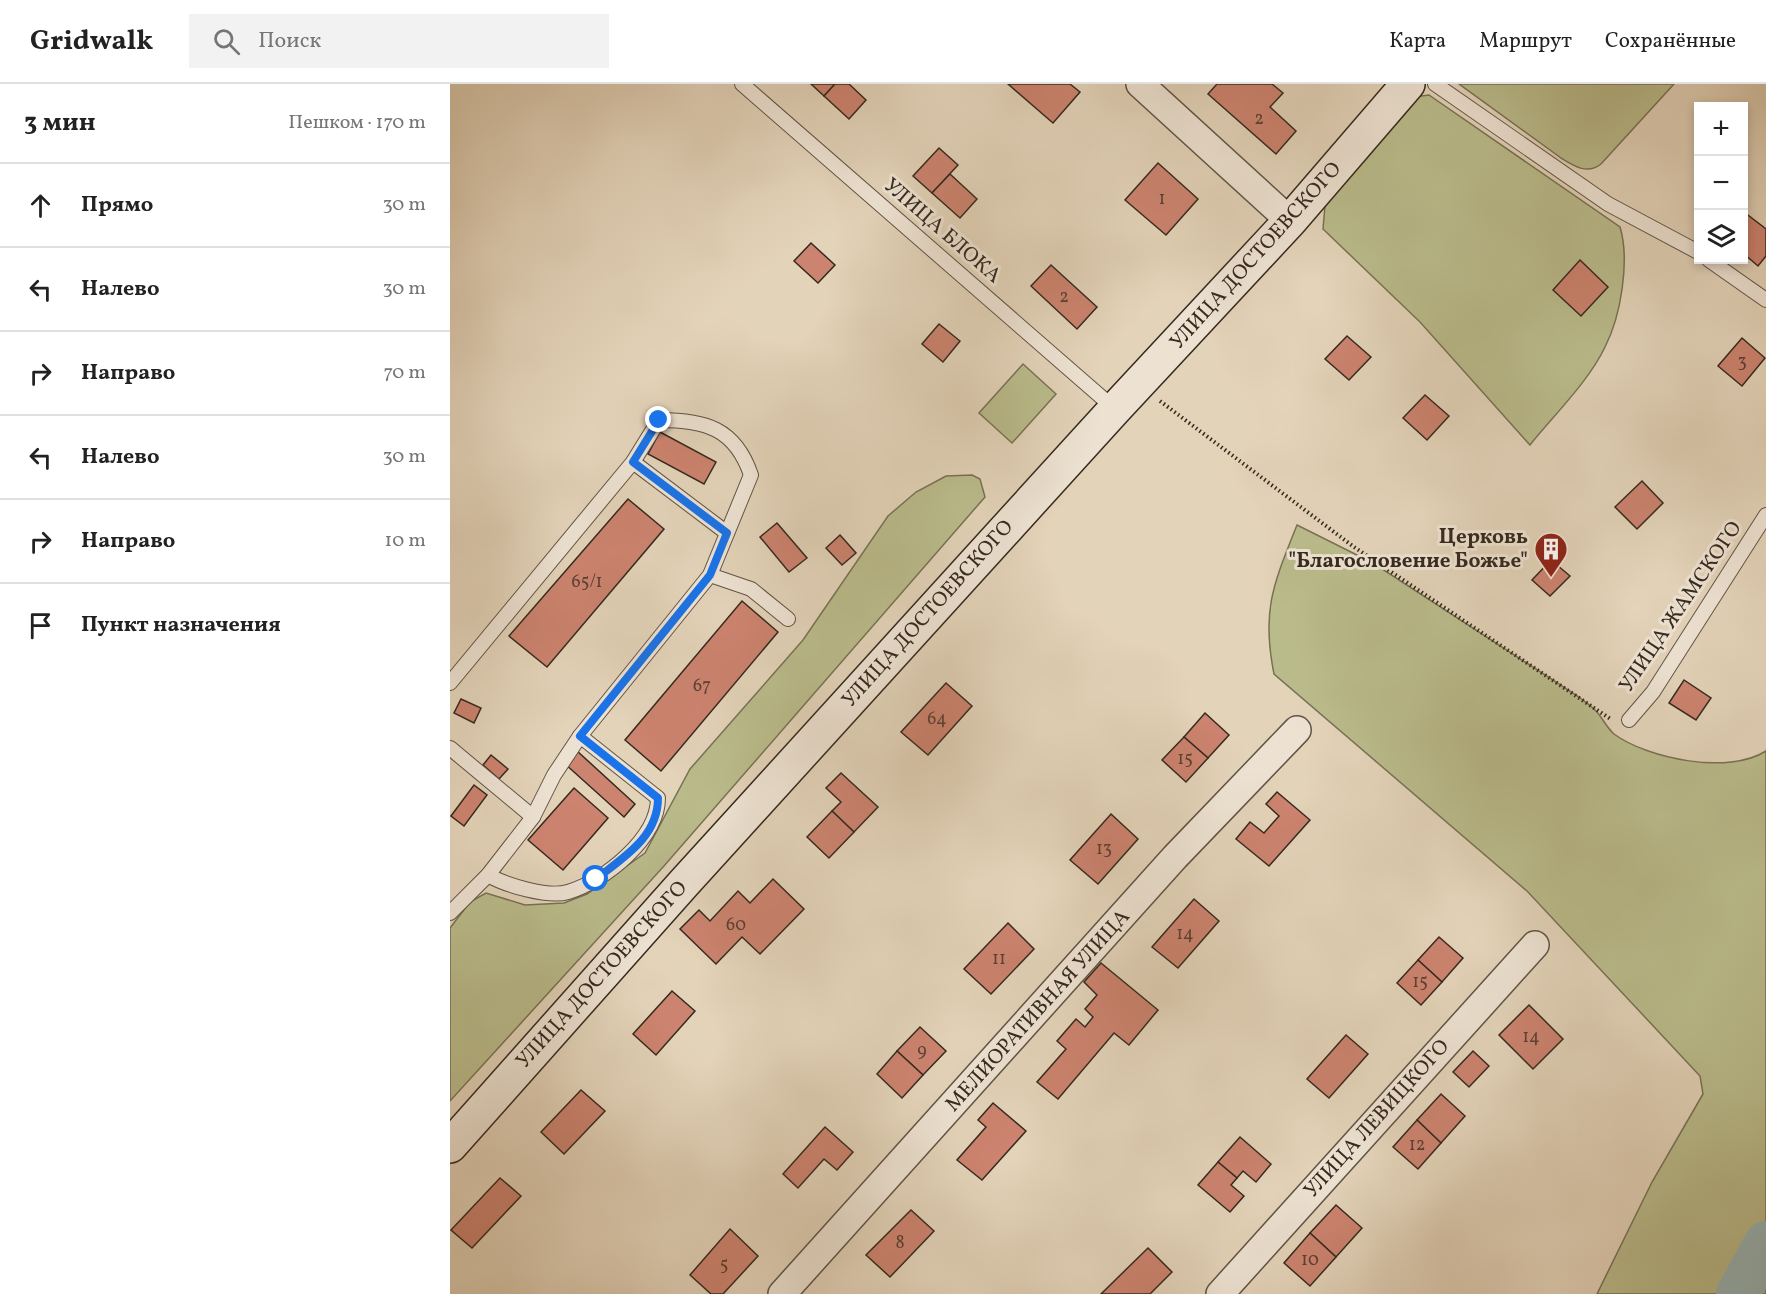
<!DOCTYPE html>
<html lang="ru">
<meta charset="utf-8">
<style>
body{margin:0;font-family:Vollkorn,serif;background:#f2f2f2;color:#222}
.controls{position:absolute;right:18px;top:18px;display:grid;overflow:hidden;border-radius:0px;box-shadow:0 3px 9px #0003}
.controls button{width:54px;height:54px;display:grid;place-items:center;padding:0;border:0;border-bottom:2px solid #e0e0e0;background:#fff;color:#222;font:30px sans-serif}
.stop{position:absolute;width:18px;height:18px;margin:-14px;border:4px solid #1a73e8;border-radius:50%;background:#fff}
.stop.end{background:#1a73e8;border-color:#fff;box-shadow:0 2px 6px #0008}
.list{margin:0;padding:0;list-style:none}
h2{display:flex;justify-content:space-between;align-items:center;height:78px;margin:0;padding:0 24px;font-size:26px}
h2 small{font-size:20px;font-weight:400;color:#767676}
.list li{display:grid;grid-template-columns:39px 1fr auto;gap:18px;align-items:center;box-sizing:border-box;height:84px;padding:0 24px;border-top:2px solid #e0e0e0}
.list b{display:block;font-size:22px;white-space:nowrap}
.list em{font-size:20px;font-style:normal;color:#767676}
.icon{flex:none;width:33px;height:33px;fill:none;stroke:currentColor;stroke-width:2;stroke-linecap:round;stroke-linejoin:round}
.map{position:relative;flex:none;width:1316px;height:1210px;overflow:hidden}
header{display:flex;align-items:center;gap:36px;box-sizing:border-box;height:84px;padding:0 30px;background:#fff;border-bottom:2px solid #e0e0e0}
header strong{font-size:28px}
nav{display:flex;gap:33px;margin-inline-start:auto;font-size:21px}
.search{width:420px;height:54px;background:#f2f2f2;display:flex;align-items:center;gap:15px;box-sizing:border-box;padding:0 21px;border-radius:0px;color:#767676;font-size:22px}
main{display:flex}
aside{flex:1;background:#fff}
.map>svg:first-child{display:block}
</style>
<header>
<strong>Gridwalk</strong>
<div class="search"><svg class="icon" aria-label="search" viewBox="0 0 24 24"><circle cx="10" cy="10" r="6"/><path d="M15 15l6 6"/></svg>Поиск</div>
<nav><a>Карта</a><a>Маршрут</a><a>Сохранённые</a></nav>
</header>
<main>
<aside>
<h2>3 мин<small>Пешком · 170 m</small></h2>
<ul class="list">
<li><svg class="icon" aria-label="ahead" viewBox="0 0 24 24"><path d="M12 20V5M6 11l6-6 6 6"/></svg><div><b>Прямо</b></div><em>30 m</em></li>
<li><svg class="icon" aria-label="left" viewBox="0 0 24 24"><path d="M17 20v-9H6M10 6l-5 5 5 5"/></svg><div><b>Налево</b></div><em>30 m</em></li>
<li><svg class="icon" aria-label="right" viewBox="0 0 24 24"><path d="M7 20v-9h11M14 6l5 5-5 5"/></svg><div><b>Направо</b></div><em>70 m</em></li>
<li><svg class="icon" aria-label="left" viewBox="0 0 24 24"><path d="M17 20v-9H6M10 6l-5 5 5 5"/></svg><div><b>Налево</b></div><em>30 m</em></li>
<li><svg class="icon" aria-label="right" viewBox="0 0 24 24"><path d="M7 20v-9h11M14 6l5 5-5 5"/></svg><div><b>Направо</b></div><em>10 m</em></li>
<li><svg class="icon" aria-label="arrive" viewBox="0 0 24 24"><path d="M6 21V4h12l-3 4 3 4H6"/></svg><div><b>Пункт назначения</b></div></li>
</ul>
</aside>
<div class="map">
<svg width="1316" height="1210" viewBox="0 0 1316 1210">
<rect width="100%" height="100%" fill="#e3d3b9"/>
<filter id="stains"><feTurbulence type="fractalNoise" baseFrequency=".00333" numOctaves="4"/><feColorMatrix values="0 0 0 0 .2 0 0 0 0 .09 0 0 0 0 .02 0 0 0 .5 -.17"/></filter>
<radialGradient id="worn" r=".72"><stop offset=".6" stop-color="#630" stop-opacity="0"/><stop offset="1" stop-color="#630" stop-opacity=".3"/></radialGradient>
<g fill="#babb8b" stroke="#787255" stroke-width="1.5">
<path d="M1009,0H1224L1151,80C1137,91 1124,82 1111,74Z"/>
<path d="M979,11L1170,143C1180,176 1171,232 1155,263C1139,297 1104,331 1080,361L970,238L873,145L875,122L884,104L964,13Z"/>
<path d="M573,280L606,310L562,359L529,329Z"/>
<path d="M522,391L530,395L535,413L214,782L0,1017V844L20,818L36,809L75,821L114,819L137,810L195,769L240,685L353,556L438,432L466,408L496,392Z"/>
<path d="M847,441L923,479L1129,613C1135,618 1142,622 1147,628C1153,635 1157,644 1164,650C1198,675 1279,691 1316,667V1210H1147L1202,1098L1253,1010L1250,992L1077,807L824,590C811,526 824,499 847,441Z"/>
</g>
<g fill="none" stroke-linecap="round" stroke-linejoin="round">
<path stroke="#97b6b8" stroke-width="44" d="M1288,1210L1316,1159"/>
</g>
<g fill="#cc836f" stroke="#352a1f" stroke-width="1.5">
<path d="M361,0H385L374,12Z"/>
<path d="M385,0H399L416,16L399,35L374,12Z"/>
<path d="M558,0H620L630,8L603,39Z"/>
<path d="M767,0H822L833,9L820,23L846,47L826,70L758,10Z"/>
<path d="M489,64L508,81L482,109L463,92Z"/>
<path d="M708,79L748,115L716,151L675,116Z"/>
<path d="M500,90L527,115L510,134L482,109Z"/>
<path d="M1294,128L1316,145V172L1308,182L1294,170Z"/>
<path d="M361,159L385,181L368,199L344,177Z"/>
<path d="M1130,176L1158,203L1131,232L1103,206Z"/>
<path d="M601,181L647,223L627,245L581,202Z"/>
<path d="M489,240L510,257L493,278L472,260Z"/>
<path d="M897,252L921,273L899,296L875,275Z"/>
<path d="M1292,254L1315,274L1292,302L1268,282Z"/>
<path d="M975,311L999,332L977,356L953,334Z"/>
<path d="M210,348L266,378L254,400L198,370Z"/>
<path d="M1192,397L1213,419L1187,445L1165,423Z"/>
<path d="M178,415L214,445L97,583L59,552Z"/>
<path d="M327,439L357,474L339,488L310,453Z"/>
<path d="M390,451L406,469L392,481L376,464Z"/>
<path d="M1101,476L1120,492L1100,512L1082,496Z"/>
<path d="M292,517L328,548L211,687L175,656Z"/>
<path d="M1234,596L1261,614L1246,636L1219,619Z"/>
<path d="M496,599L522,622L478,671L451,648Z"/>
<path d="M11,615L31,624L24,639L4,629Z"/>
<path d="M755,629L779,651L758,674L734,653Z"/>
<path d="M734,653L758,674L736,698L712,676Z"/>
<path d="M126,666L185,720L174,733L114,679Z"/>
<path d="M41,671L58,685L49,695L33,681Z"/>
<path d="M391,689L428,723L404,748L382,727L391,718L376,704Z"/>
<path d="M24,701L37,711L14,742L1,732Z"/>
<path d="M124,704L158,734L113,786L78,756Z"/>
<path d="M827,708L860,736L819,782L786,755L800,738L814,749L829,732L816,720Z"/>
<path d="M382,727L404,748L379,774L357,753Z"/>
<path d="M661,730L688,755L648,800L620,776Z"/>
<path d="M323,795L354,825L310,870L292,853L266,880L230,845L249,826L260,837L288,807L300,819Z"/>
<path d="M744,815L769,837L728,884L702,863Z"/>
<path d="M558,839L584,865L541,910L514,885Z"/>
<path d="M989,853L1013,874L992,898L968,876Z"/>
<path d="M968,876L992,898L971,921L947,899Z"/>
<path d="M651,879L708,926L679,961L664,949L608,1015L587,998L616,965L607,957L626,935L635,943L643,933L635,925L647,911L634,898Z"/>
<path d="M222,907L245,927L206,971L183,950Z"/>
<path d="M1079,921L1113,955L1083,985L1049,951Z"/>
<path d="M470,943L496,967L473,991L447,967Z"/>
<path d="M896,951L918,970L879,1014L857,995Z"/>
<path d="M447,967L473,991L452,1014L427,990Z"/>
<path d="M1023,967L1039,982L1019,1003L1003,988Z"/>
<path d="M131,1006L155,1027L114,1070L91,1048Z"/>
<path d="M991,1010L1015,1032L991,1059L967,1036Z"/>
<path d="M543,1019L576,1047L532,1096L507,1076L536,1043L528,1036Z"/>
<path d="M967,1036L991,1059L968,1085L943,1063Z"/>
<path d="M375,1043L403,1068L387,1086L374,1075L348,1104L333,1090Z"/>
<path d="M790,1053L821,1080L806,1098L793,1087L787,1094L768,1078Z"/>
<path d="M768,1078L787,1094L781,1101L794,1112L780,1128L748,1101Z"/>
<path d="M50,1094L71,1112L22,1164L1,1146Z"/>
<path d="M886,1121L912,1144L886,1173L860,1149Z"/>
<path d="M461,1126L484,1147L440,1193L416,1171Z"/>
<path d="M280,1145L308,1172L273,1210H261L240,1191Z"/>
<path d="M860,1149L886,1173L860,1202L834,1179Z"/>
<path d="M698,1164L722,1188L700,1210H651Z"/>
</g>
<g fill="none" stroke-linecap="round" stroke-linejoin="round">
<defs>
<g id="service">
<path d="M292,0L665,325"/>
<path d="M985,0L1158,120L1248,168"/>
<path d="M1259,176L1316,216"/>
<path d="M183,378L277,449"/>
<path d="M260,491L301,505L338,535"/>
<path d="M0,599L183,378L209,336C255,336 285,344 301,391L260,491L130,652L104,691L83,733L38,791L0,829"/>
<path d="M1179,636L1203,608L1316,431"/>
<path d="M0,664L83,733"/>
<path d="M38,791C55,801 98,814 118,808C155,797 208,754 208,714L130,652"/>
</g>
<g id="minor">
<path d="M690,0L840,137"/>
<path d="M332,1210L725,773L847,646"/>
<path d="M770,1210L1085,861"/>
</g>
<path id="secondary" d="M0,1062L234,799L665,325L840,137L958,0"/>
</defs>
<use href="#service" stroke="#605446" stroke-width="16"/>
<use href="#minor" stroke="#605446" stroke-width="30"/>
<use href="#secondary" stroke="#352a1f" stroke-width="36"/>
<path stroke="#352a1f" stroke-width="4" stroke-dasharray="1.5 3" stroke-linecap="butt" d="M710,317L904,463L1162,636"/>
<use href="#service" stroke="#ede2d2" stroke-width="14"/>
<use href="#minor" stroke="#ede2d2" stroke-width="27"/>
<use href="#secondary" stroke="#ede2d2" stroke-width="33"/>
</g>
<g fill="none" stroke-linecap="round" stroke-linejoin="round">
<path stroke="#1a73e8" stroke-width="8" d="M146,795C174,773 208,753 208,714L130,652L260,491L277,449L183,378L209,336"/>
</g>
<defs>
<symbol id="building-pin" viewBox="-11 -11 22 30"><path d="M0 17L-7.5 6A9.5 9.5 0 1 1 7.5 6Z" fill="#8f2418" stroke="#ede2d2"/><path d="M-4-6H4V6H1V3H-1V6H-4ZM-2.5-4.3h1.7v1.8h-1.7ZM.8-4.3h1.7v1.8H.8ZM-2.5-1h1.7V.8h-1.7ZM.8-1h1.7V.8H.8Z" fill="#fff"/></symbol>
</defs>
<g fill-rule="evenodd">
<use href="#building-pin" x="1082" y="446" width="38" height="52"/>
</g>
<g text-anchor="middle" dominant-baseline="central" stroke-width="6" stroke-linejoin="round" paint-order="stroke">
<g font-size="18" fill="#5b4033">
<text x="809" y="35">2</text>
<text x="712" y="115">1</text>
<text x="614" y="213">2</text>
<text x="1292" y="278">3</text>
<text x="137" y="498">65/1</text>
<text x="252" y="602">67</text>
<text x="487" y="635">64</text>
<text x="735" y="675">15</text>
<text x="654" y="765">13</text>
<text x="286" y="841">60</text>
<text x="735" y="850">14</text>
<text x="549" y="875">11</text>
<text x="970" y="898">15</text>
<text x="1081" y="953">14</text>
<text x="472" y="967">9</text>
<text x="967" y="1061">12</text>
<text x="450" y="1159">8</text>
<text x="860" y="1176">10</text>
<text x="274" y="1181">5</text>
</g>
<g font-size="21" fill="#352a1f" stroke="#ede2d2">
<text transform="translate(492 147) rotate(41)">УЛИЦА БЛОКА</text>
<text transform="translate(806 172) rotate(-48)">УЛИЦА ДОСТОЕВСКОГО</text>
<text transform="translate(1231 523) rotate(-56)">УЛИЦА ЖАМСКОГО</text>
<text transform="translate(478 530) rotate(-48)">УЛИЦА ДОСТОЕВСКОГО</text>
<text transform="translate(152 891) rotate(-48)">УЛИЦА ДОСТОЕВСКОГО</text>
<text transform="translate(588 927) rotate(-48)">МЕЛИОРАТИВНАЯ УЛИЦА</text>
<text transform="translate(927 1035) rotate(-48)">УЛИЦА ЛЕВИЦКОГО</text>
</g>
<g font-size="21" font-weight="bold" fill="#352a1f" stroke="#ede2d2" text-anchor="end">
<text x="1078" y="453">Церковь<tspan x="1078" dy="24">"Благословение Божье"</tspan></text>
</g>
</g>
<rect width="100%" height="100%" filter="url(#stains)"/>
<rect width="100%" height="100%" fill="url(#worn)"/>
</svg>
<div class="controls">
<button>+</button>
<button>−</button>
<button><svg class="icon" aria-label="layers" viewBox="0 0 24 24"><path d="M12 4l9 5-9 5-9-5zM3 14l9 5 9-5"/></svg></button>
</div>
<div class="stop" style="left:146px;top:795px"></div>
<div class="stop end" style="left:209px;top:336px"></div>
</div>
</main>
